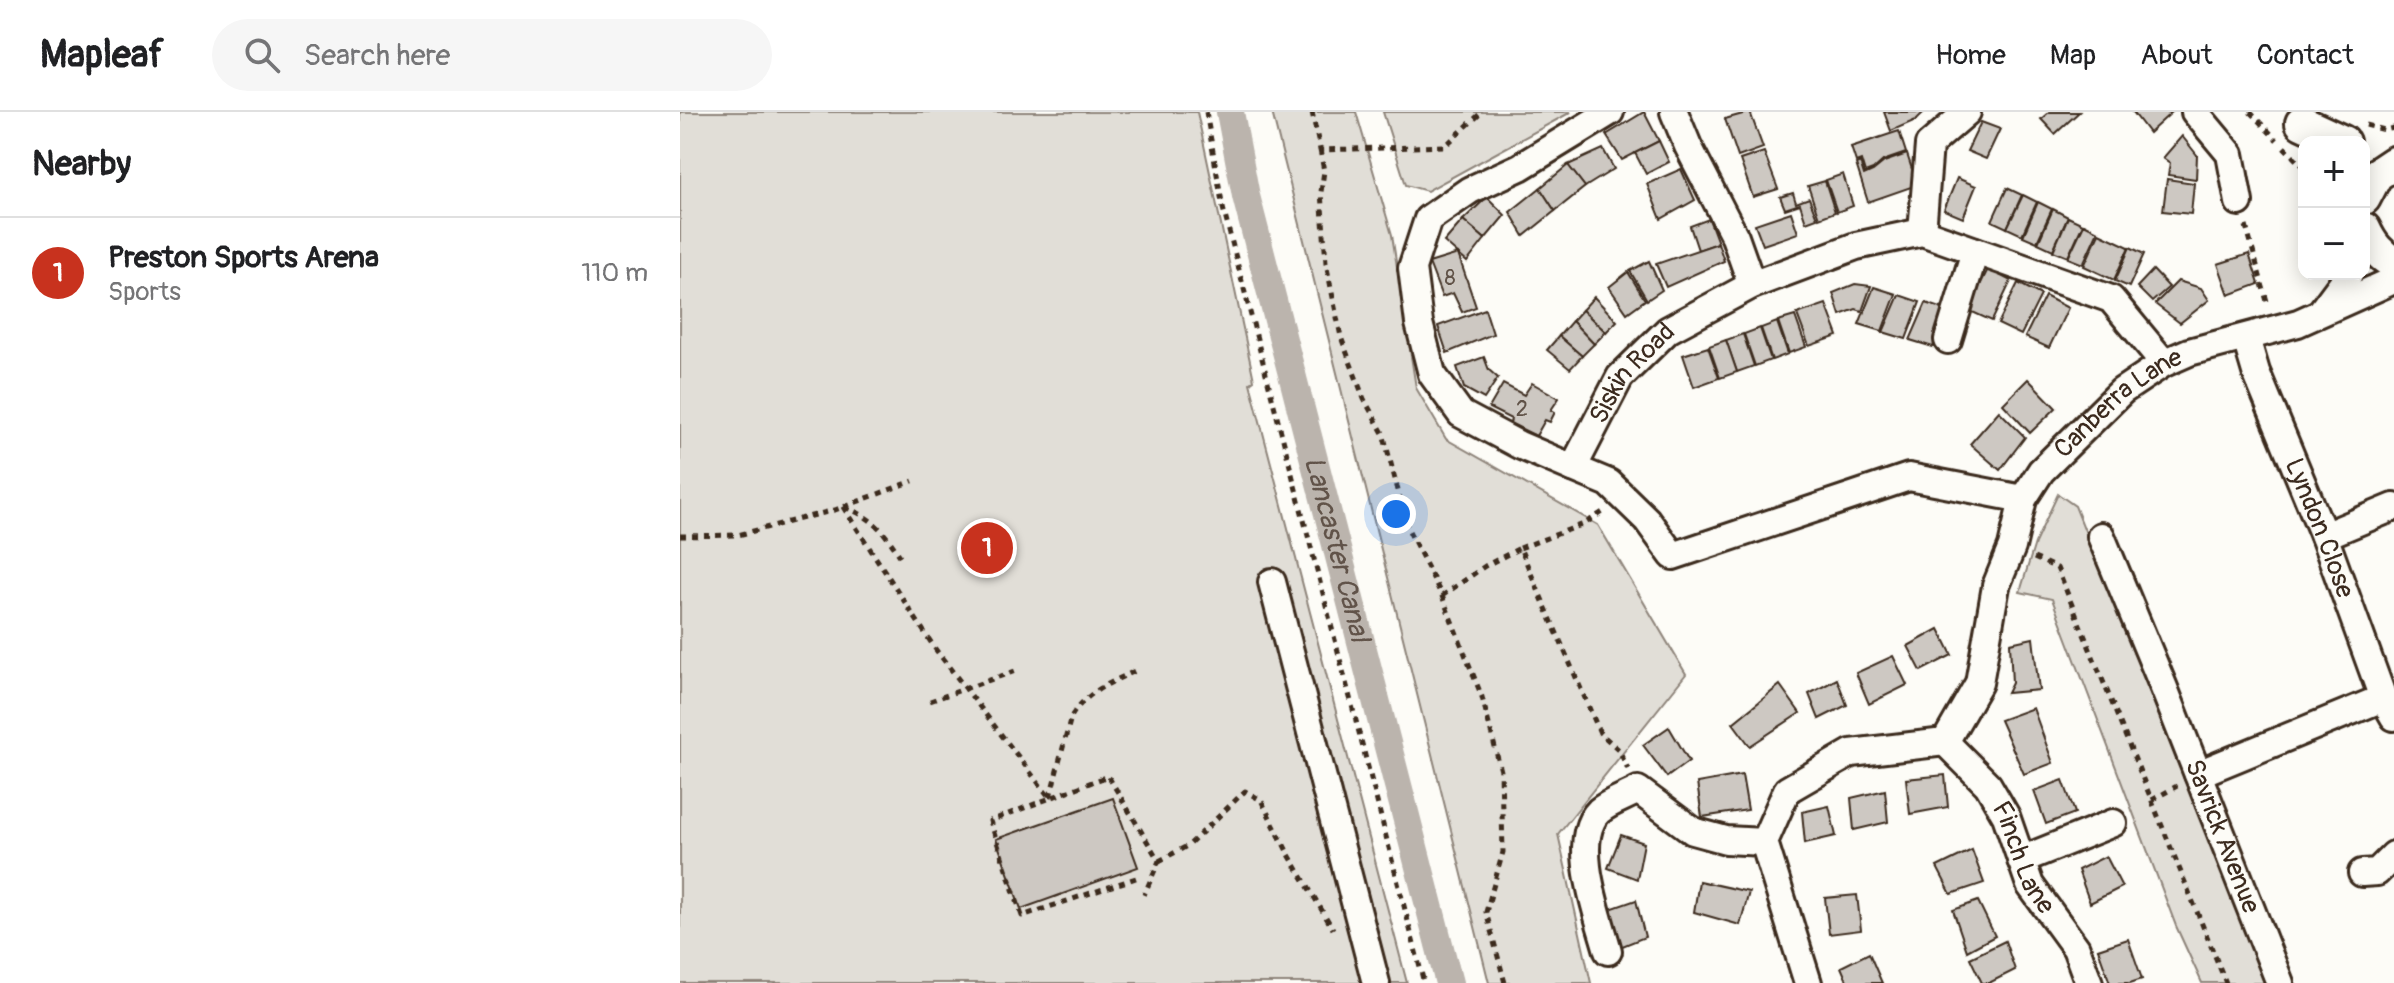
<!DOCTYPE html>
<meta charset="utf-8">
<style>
body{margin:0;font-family:Pangolin,sans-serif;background:#f6f6f6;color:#202124}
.controls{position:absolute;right:24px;top:24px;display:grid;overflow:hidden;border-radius:16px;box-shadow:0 4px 20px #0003}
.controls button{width:72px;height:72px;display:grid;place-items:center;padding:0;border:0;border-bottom:2px solid #e0e0e0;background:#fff;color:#202124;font:40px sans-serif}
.you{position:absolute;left:716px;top:402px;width:28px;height:28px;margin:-20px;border:6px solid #fff;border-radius:50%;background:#1a73e8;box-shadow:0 0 0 12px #1a73e833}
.badge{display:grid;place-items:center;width:52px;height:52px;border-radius:50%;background:#c8321e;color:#fff;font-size:26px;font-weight:700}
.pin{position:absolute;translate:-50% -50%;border:4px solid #fff;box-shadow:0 2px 8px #0006}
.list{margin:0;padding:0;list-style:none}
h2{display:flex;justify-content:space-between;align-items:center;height:104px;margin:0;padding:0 32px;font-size:34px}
h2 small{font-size:26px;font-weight:400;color:#757577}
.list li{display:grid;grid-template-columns:52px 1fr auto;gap:24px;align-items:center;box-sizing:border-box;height:112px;padding:0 32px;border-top:2px solid #e0e0e0}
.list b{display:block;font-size:30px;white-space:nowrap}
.list p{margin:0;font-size:26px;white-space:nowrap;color:#757577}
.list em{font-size:26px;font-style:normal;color:#757577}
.icon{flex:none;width:44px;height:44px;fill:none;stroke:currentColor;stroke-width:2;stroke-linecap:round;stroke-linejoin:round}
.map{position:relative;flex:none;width:1714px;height:871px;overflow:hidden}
header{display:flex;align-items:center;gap:48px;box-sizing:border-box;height:112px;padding:0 40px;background:#fff;border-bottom:2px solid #e0e0e0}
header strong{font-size:38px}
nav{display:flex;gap:44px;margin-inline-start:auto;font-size:28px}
.search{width:560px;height:72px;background:#f6f6f6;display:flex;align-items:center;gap:20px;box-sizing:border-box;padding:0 28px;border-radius:44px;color:#757577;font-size:30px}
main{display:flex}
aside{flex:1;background:#fff}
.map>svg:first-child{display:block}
</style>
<header>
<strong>Mapleaf</strong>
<div class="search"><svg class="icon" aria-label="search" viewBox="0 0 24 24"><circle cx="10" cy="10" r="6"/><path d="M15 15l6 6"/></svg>Search here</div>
<nav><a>Home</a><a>Map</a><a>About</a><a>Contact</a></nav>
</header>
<main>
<aside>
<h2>Nearby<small></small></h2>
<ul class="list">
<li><span class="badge">1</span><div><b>Preston Sports Arena</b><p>Sports</p></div><em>110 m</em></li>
</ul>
</aside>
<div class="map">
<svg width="1714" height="871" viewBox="0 0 1714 871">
<rect width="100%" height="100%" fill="#fdfcf7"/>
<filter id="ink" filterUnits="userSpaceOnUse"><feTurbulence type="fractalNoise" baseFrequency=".0125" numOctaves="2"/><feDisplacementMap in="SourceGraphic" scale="16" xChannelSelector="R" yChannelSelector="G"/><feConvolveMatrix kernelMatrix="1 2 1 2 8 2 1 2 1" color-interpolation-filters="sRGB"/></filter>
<g filter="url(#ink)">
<g fill="#e1ded7" stroke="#8e847a" stroke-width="2">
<path d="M0,0H517L574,268L570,271L727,871H0Z"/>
<path d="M592,0H676L712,123L736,276L766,327L918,413L1006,562L878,722L911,871H809Z"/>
<path d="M703,0H891L747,79L726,73Z"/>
<path d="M1378,382L1395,394L1586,871H1522L1496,814L1372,487L1340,480L1355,431Z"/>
</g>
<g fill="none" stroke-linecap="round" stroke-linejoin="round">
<path stroke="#bbb4ad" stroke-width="28" id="s1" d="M550,0L566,84L769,871"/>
</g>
<g fill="#cdc8c2" stroke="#3b2a1e" stroke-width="2">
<path d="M964,0L979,29L942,48L926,23Z"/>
<path d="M1070,0L1083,36L1058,45L1045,7Z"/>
<path d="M1204,0H1244L1236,8L1211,19Z"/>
<path d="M1369,0H1399L1375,22L1361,7Z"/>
<path d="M1453,0H1492L1469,21Z"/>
<path d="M1301,10L1320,17L1306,47L1287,39Z"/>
<path d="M1219,19L1226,41L1203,49L1193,58L1185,61L1181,48L1176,50L1171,35Z"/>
<path d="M1502,24L1517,43L1516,67L1488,63L1490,51L1483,46Z"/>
<path d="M979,29L989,50L966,62L955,41Z"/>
<path d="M923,37L934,57L905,75L888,53Z"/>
<path d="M1084,40L1098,77L1073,85L1060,48Z"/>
<path d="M1227,42L1237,73L1188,90L1176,52L1180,50L1184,63L1193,59L1204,50Z"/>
<path d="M888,53L905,75L875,99L860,76Z"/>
<path d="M1001,57L1015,88L981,107L967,72Z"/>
<path d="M1163,62L1173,94L1157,100L1146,68Z"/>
<path d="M1277,66L1296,74L1283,106L1264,98Z"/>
<path d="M1487,67L1514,71L1511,102L1483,99Z"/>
<path d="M1145,69L1155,100L1139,106L1128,74Z"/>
<path d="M860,76L875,99L844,124L830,100Z"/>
<path d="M1327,76L1342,83L1327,116L1312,109Z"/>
<path d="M1113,81L1116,91L1129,86L1137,106L1126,110L1120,92L1105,97L1100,85Z"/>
<path d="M1343,83L1357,90L1342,123L1327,116Z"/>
<path d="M807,85L825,103L805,127L783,108Z"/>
<path d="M1358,90L1372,97L1357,130L1343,124Z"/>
<path d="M1373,97L1388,105L1373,138L1358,131Z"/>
<path d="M1111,100L1118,121L1083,133L1075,112Z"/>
<path d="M1388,105L1403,112L1388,145L1373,139Z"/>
<path d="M1029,107L1038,131L1018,138L1010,114Z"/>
<path d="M783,108L805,127L787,150L764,130Z"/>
<path d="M1404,112L1418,119L1403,152L1388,146Z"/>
<path d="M1419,121L1449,135L1434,168L1404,154Z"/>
<path d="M1038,131L1044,149L986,175L976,152Z"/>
<path d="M1450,135L1464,142L1449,175L1435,169Z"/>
<path d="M778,142L796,195L782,200L773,181L762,185L749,151Z"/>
<path d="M1569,142L1579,172L1549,183L1538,152Z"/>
<path d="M969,149L982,178L967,188L950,159Z"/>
<path d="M1308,157L1331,169L1312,209L1288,198Z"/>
<path d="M1473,158L1489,175L1472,190L1457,175Z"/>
<path d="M948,160L965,188L947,201L929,175Z"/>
<path d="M1498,169L1521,176L1529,188L1500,211L1475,192Z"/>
<path d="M1338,171L1361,183L1341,223L1318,212Z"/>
<path d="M1175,172L1191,174L1182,199L1176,197L1160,203L1153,181Z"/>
<path d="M1194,175L1216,182L1202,219L1179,212Z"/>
<path d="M1219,183L1240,190L1226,227L1203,220Z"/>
<path d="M1365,184L1388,196L1369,236L1345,225Z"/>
<path d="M914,185L937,209L926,220L902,198Z"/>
<path d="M1246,191L1267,198L1253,235L1230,228Z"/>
<path d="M1146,192L1158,224L1129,234L1117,202Z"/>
<path d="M805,197L813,222L767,241L758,214Z"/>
<path d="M902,198L926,220L914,232L892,209Z"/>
<path d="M1115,204L1126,235L1109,241L1098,209Z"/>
<path d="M892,209L914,232L902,244L879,224Z"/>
<path d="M1097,210L1108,242L1092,248L1081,216Z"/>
<path d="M1080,216L1091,248L1075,254L1064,222Z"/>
<path d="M1063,222L1074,254L1057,260L1046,228Z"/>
<path d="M879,224L902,244L890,257L867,238Z"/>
<path d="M1046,228L1057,260L1040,266L1029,234Z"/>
<path d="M1028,235L1039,266L1014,275L1003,243Z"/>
<path d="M804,245L809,258L818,266L804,287L784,276L777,255Z"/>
<path d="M1348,267L1376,296L1350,321L1323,292Z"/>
<path d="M852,271L879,286L871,298L875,300L870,310L865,308L856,324L830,311L831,307L809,296L823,272L844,283Z"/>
<path d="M1319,299L1345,325L1320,358L1290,332Z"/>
<path d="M1259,517L1272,543L1241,559L1228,534Z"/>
<path d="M1353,526L1359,578L1327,581L1332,571L1330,531Z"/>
<path d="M1213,544L1227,573L1189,592L1176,561Z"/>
<path d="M1157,567L1167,593L1139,607L1129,582Z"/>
<path d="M1100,573L1120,601L1070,634L1053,611Z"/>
<path d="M1353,596L1373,651L1344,662L1320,608Z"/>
<path d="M989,615L1009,649L987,665L963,633Z"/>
<path d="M1062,663L1068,698L1022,705L1017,671Z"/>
<path d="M1265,663L1268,695L1230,702L1226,667Z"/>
<path d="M1383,668L1395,701L1366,712L1354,679Z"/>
<path d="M1205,678L1208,710L1174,718L1171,686Z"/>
<path d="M433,686L458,755L341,797L316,727Z"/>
<path d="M1149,694L1156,724L1125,731L1122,700Z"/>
<path d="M941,723L964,731L957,767L928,756Z"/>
<path d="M1292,738L1304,771L1271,782L1257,755Z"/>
<path d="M1426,744L1442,775L1410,791L1398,758Z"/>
<path d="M1019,769L1069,780L1060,813L1014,800Z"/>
<path d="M1177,783L1181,818L1149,822L1145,786Z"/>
<path d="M956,788L965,825L940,835L927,798Z"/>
<path d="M1298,789L1315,824L1287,839L1273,798Z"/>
<path d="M1448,827L1462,867L1450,871H1430L1418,837Z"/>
<path d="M1325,829L1335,858L1309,871H1302L1290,846Z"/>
<path d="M1189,841L1202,871H1168L1161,855Z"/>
</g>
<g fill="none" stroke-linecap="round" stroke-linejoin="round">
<defs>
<g id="minor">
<path d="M994,0L1008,34L1055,125L1072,173"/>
<path d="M1515,0L1550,42L1559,90"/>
<path d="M1242,120L1249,33L1287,0"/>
<path d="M1643,197L1669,162"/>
<path id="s2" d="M1566,226L1576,260L1644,424L1703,586L1714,605"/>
<path d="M1268,228L1295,139"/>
<path d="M893,356L839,333L781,302L752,262L739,211L732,156L748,107L790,78L840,55L930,0"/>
<path id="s3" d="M1343,387L1229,365L993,444L967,408L929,371L893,356L940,265L988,218L1072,173L1176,134L1242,120L1431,187L1484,251"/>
<path id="s4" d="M1421,424L1484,576L1600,871"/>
<path d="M1644,424L1714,395"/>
<path d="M592,470L696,871"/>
<path id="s5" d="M1265,630L1308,673L1326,704L1350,773L1396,836L1409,871"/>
<path d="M1518,662L1703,586"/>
<path d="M1341,748L1433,711"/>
<path d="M1682,761L1697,760L1714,743"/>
<path d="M928,839C919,805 889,728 919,699C929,690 946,685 958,678L1013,719L1046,728L1084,730"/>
<path id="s6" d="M1128,871L1084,730L1107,678L1171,641L1265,630L1299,571L1316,474L1332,435L1343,387L1361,359L1442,279L1484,251L1509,240L1618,211L1714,168"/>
</g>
<g id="major">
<path d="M1622,11L1663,30"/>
<path d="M1684,86L1696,63L1714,51"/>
<path d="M1684,117C1691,132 1699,143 1714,151"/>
</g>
</defs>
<use href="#minor" stroke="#3b2a1e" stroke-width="32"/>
<use href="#major" stroke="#3b2a1e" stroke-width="38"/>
<g stroke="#3b2a1e" stroke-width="5" stroke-dasharray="6 6" stroke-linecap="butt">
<path d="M526,0L543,96L744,871"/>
<path d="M632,0L640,38L765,34L802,0"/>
<path d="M1570,0L1597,28"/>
<path d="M1686,13L1705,18L1714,16"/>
<path d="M1604,35L1624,56"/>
<path d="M640,38L644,59L641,80L646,151L661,225L684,287L703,321L728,417L762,484L802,585L821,659L823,740L806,800L825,871"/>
<path d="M1566,114L1588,193"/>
<path d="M163,395L256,538L370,686"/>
<path d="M164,395C194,406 203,418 220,444"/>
<path d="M0,424L58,423L155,398L233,369"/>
<path d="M840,436L904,412L926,398"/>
<path d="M1354,446L1377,456L1546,871"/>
<path d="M762,484L805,454L840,436L920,621L939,638L948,657"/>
<path d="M250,589L335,559"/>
<path d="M370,685L391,605C406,580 430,571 455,559"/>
<path d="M1472,688L1497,674"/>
<path d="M479,749L509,733L565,679L581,688L608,741L653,817"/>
<path d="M456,766L342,804L310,709L428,664L479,749L464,783"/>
</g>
<use href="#minor" stroke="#fdfcf7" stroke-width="26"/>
<use href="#major" stroke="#fdfcf7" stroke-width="32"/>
</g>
</g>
<g text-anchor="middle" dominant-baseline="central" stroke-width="6" stroke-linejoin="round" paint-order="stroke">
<g font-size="22" fill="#605247">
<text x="770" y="166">8</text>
<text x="842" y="297">2</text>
</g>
<g font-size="26" fill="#3b2a1e" stroke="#fdfcf7">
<text stroke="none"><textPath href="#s3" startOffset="614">Siskin Road</textPath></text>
<text stroke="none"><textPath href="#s6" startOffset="768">Canberra Lane</textPath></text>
<text stroke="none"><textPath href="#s2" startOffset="204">Lyndon Close</textPath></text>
<text stroke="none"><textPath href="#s4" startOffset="324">Savrick Avenue</textPath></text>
<text stroke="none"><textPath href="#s5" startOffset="142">Finch Lane</textPath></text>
</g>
<g font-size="28" font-style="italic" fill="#615349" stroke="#fdfcf7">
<text stroke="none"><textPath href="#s1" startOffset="450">Lancaster Canal</textPath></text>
</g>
</g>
</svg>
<div class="controls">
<button>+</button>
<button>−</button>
</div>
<div class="you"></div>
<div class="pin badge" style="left:307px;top:436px">1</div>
</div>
</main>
